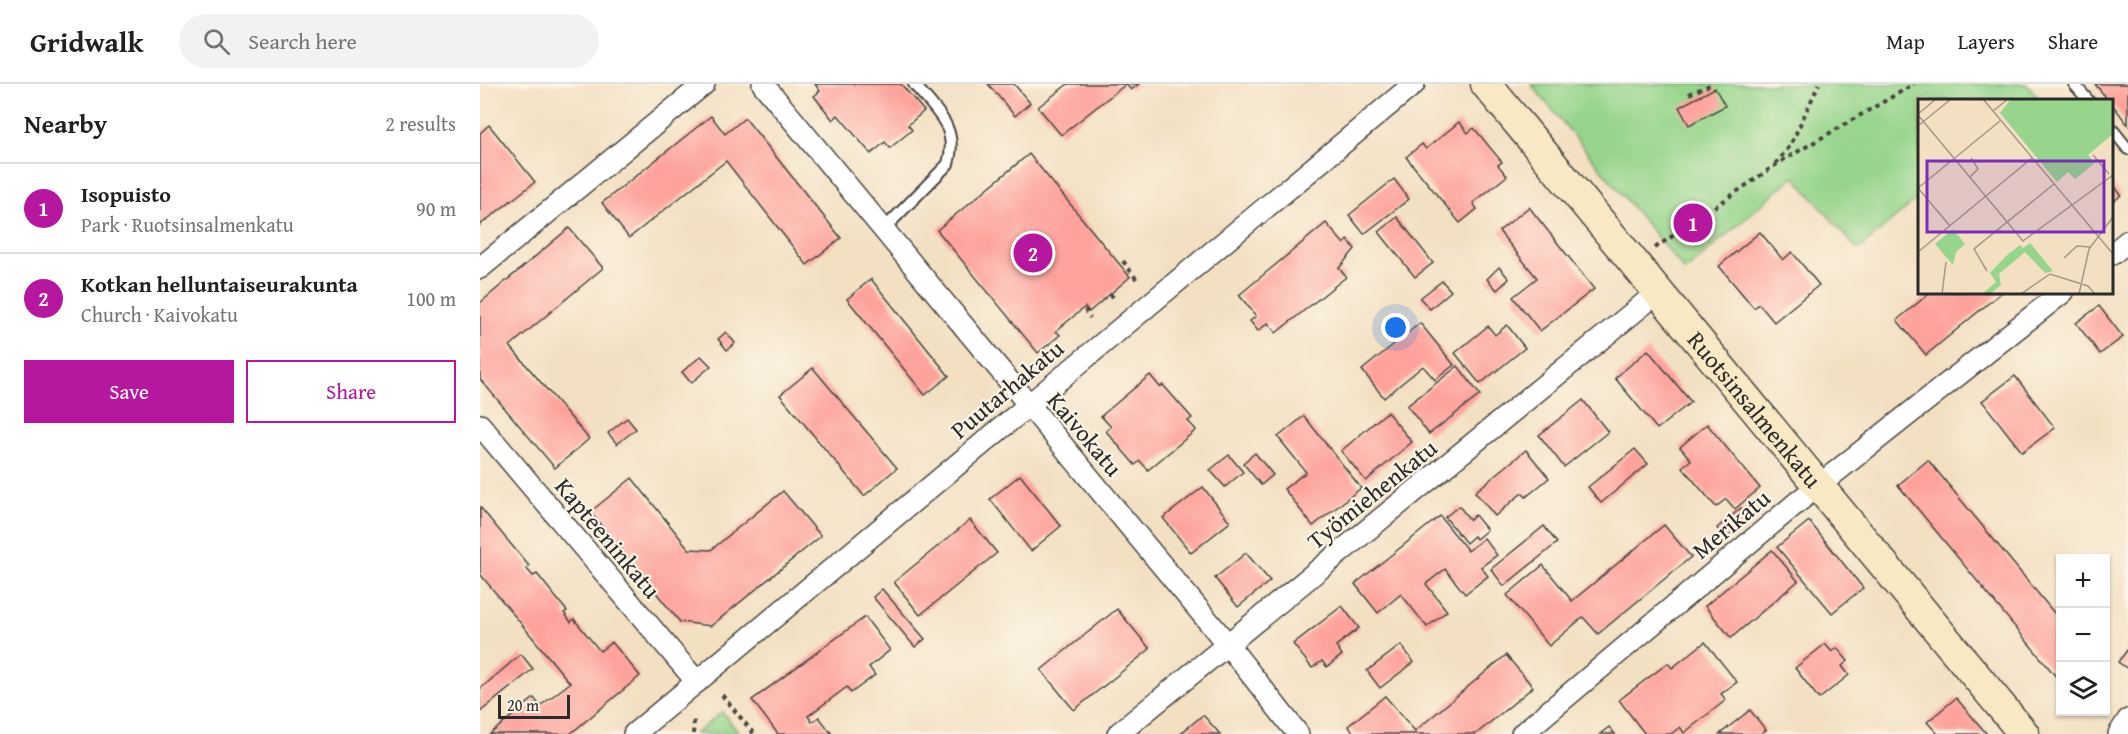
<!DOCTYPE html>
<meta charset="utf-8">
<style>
body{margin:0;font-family:"Gentium Book Plus",serif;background:#f2f2f2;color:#202124}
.controls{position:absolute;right:18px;bottom:18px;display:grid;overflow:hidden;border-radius:0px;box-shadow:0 2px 4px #0004}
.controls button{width:54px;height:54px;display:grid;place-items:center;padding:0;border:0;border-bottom:2px solid #e0e0e0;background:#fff;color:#202124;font:30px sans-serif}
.scale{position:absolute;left:18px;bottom:15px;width:72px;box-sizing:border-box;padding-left:6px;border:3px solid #2b2b2b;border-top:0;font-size:16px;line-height:21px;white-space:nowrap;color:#2b2b2b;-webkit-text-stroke:4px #fcf5e5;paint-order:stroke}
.you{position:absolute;left:916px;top:244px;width:21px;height:21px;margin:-15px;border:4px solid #fff;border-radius:50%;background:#1a73e8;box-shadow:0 0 0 9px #1a73e833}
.badge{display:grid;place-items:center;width:39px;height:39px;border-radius:50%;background:#b5179e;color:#fff;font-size:20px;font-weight:700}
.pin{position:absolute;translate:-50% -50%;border:3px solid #fff;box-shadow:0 2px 6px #0006}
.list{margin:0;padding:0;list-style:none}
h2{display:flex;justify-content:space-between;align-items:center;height:78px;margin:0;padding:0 24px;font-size:26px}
h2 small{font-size:20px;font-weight:400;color:#757577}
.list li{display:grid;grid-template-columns:39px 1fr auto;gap:18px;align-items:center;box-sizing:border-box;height:90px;padding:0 24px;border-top:2px solid #e0e0e0}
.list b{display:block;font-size:22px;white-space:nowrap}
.list p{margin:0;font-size:20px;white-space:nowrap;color:#757577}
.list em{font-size:20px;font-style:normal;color:#757577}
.actions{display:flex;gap:12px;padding:18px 24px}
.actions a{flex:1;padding:14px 0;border:2px solid #b5179e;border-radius:0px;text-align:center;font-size:21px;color:#b5179e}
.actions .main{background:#b5179e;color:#fff}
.icon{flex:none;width:33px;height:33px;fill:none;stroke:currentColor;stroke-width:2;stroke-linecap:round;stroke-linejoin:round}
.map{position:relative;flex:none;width:1648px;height:650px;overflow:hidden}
header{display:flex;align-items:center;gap:36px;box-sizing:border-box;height:84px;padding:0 30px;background:#fff;border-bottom:2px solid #e0e0e0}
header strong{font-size:28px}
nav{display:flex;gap:33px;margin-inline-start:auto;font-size:21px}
.search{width:420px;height:54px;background:#f2f2f2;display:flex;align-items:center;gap:15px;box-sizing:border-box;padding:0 21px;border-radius:33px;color:#757577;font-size:22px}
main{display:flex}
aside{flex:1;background:#fff}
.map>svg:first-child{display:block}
</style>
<header>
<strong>Gridwalk</strong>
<div class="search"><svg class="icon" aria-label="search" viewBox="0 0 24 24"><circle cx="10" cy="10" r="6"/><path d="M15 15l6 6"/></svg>Search here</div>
<nav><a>Map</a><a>Layers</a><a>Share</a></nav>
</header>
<main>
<aside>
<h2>Nearby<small>2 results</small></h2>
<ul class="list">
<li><span class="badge">1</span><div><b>Isopuisto</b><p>Park · Ruotsinsalmenkatu</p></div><em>90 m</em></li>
<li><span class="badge">2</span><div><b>Kotkan helluntaiseurakunta</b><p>Church · Kaivokatu</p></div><em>100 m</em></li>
</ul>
<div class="actions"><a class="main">Save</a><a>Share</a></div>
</aside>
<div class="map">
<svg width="1648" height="650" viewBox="0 0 1648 650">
<rect width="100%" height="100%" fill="#fcf5e5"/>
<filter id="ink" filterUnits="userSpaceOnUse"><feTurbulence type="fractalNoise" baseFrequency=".0167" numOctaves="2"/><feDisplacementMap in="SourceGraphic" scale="12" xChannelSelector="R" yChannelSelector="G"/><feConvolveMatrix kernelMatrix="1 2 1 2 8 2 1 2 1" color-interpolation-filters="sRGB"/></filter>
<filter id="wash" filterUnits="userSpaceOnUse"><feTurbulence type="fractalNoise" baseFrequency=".008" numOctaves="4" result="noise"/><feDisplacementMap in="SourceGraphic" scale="24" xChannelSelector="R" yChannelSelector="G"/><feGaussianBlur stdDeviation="1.35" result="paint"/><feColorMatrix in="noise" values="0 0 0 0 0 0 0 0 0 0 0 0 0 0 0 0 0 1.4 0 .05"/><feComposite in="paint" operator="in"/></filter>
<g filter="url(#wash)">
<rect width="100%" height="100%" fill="#f3e0c3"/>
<g fill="#96d58b" stroke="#60805b" stroke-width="1.5">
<path d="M1051,0H1547L1557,12L1552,16H1440L1439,113L1378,166L1314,92L1205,187Z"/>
<path d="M242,628L260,650H215Z"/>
</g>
<g id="blocks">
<g fill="#fda39c">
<path d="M335,0H421L444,27L428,41L432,46L410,64L405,58L391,70L358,31L353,36L334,12L340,7Z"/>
<path d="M508,0H534L550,19L535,32Z"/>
<path d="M588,0H646L581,51L558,23Z"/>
<path d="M646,0H659L651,6Z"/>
<path d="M1615,0H1648V41L1632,20V16H1628Z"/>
<path d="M1235,4L1245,22L1209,41L1199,23Z"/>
<path d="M231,32L245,50L265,34L361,154L327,181L246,77L149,154L122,119Z"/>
<path d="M979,38L988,49L994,44L1022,78L1018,81L1027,92L993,119L997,125L980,139L926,73L942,60L946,65Z"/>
<path d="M9,41L55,98L0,141V49Z"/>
<path d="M549,70L650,193L609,228L605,223L576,247L580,251L558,269L457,146Z"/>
<path d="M914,95L929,115L884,150L869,131Z"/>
<path d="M1632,99L1641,111L1632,119Z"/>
<path d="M1049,123L1114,205L1060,247L1033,213L1057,194L1019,147Z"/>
<path d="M917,133L953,179L935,193L899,148Z"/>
<path d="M846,139L864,160L868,156L875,165L859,184L866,193L796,249L788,239L778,247L770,237L776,232L759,211Z"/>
<path d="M89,144L123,184L30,262L109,355L75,384L0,295V219Z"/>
<path d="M1280,148L1303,176L1312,168L1339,201L1294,238L1279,220L1274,224L1239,182Z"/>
<path d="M1019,183L1029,195L1017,206L1007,195Z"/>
<path d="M391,195L469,292L445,311L367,215Z"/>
<path d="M962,197L971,207L950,225L940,214Z"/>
<path d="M1451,208H1522L1446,271L1417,236Z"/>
<path d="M1619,222L1643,253L1620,270L1596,239Z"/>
<path d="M940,239L974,281L955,296L943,282L904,314L882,286Z"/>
<path d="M1027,241L1045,264L1000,300L975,269L1008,242L1015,251Z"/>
<path d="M246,248L255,259L247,266L238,255Z"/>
<path d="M1168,266L1211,318L1177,345L1135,294Z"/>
<path d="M221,272L231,282L211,299L202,288Z"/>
<path d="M978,282L1000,311L949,350L927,322Z"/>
<path d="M333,284L417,384L384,412L300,311Z"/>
<path d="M670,291L680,303L683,301L712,334L708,337L716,346L668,386L660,377L655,381L626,347L631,343L621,332Z"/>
<path d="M1535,292L1575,344L1542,368L1502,317Z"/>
<path d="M1103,316L1128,348L1084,383L1059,351Z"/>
<path d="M907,328L932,358L886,397L861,367Z"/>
<path d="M824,332L881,404L833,442L804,405L826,388L798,353Z"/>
<path d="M147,334L156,345L137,360L128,349Z"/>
<path d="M1227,340L1280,404L1255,425L1246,415L1236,423L1202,383L1211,376L1200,363Z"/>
<path d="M1155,365L1168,380L1121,419L1108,403Z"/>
<path d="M1046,366L1069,394L1046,413L1042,409L1015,432L995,408Z"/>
<path d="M775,369L793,391L781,401L763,379Z"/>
<path d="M749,371L763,388L745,403L730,386Z"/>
<path d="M1448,376L1580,536V594L1578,595L1418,401Z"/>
<path d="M540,391L581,442L551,467L510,415Z"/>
<path d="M152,394L209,465L231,466L303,407L341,452L231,542L200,538L110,428Z"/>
<path d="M723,403L750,438L711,469L683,434Z"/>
<path d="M979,422L990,436L995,431L1007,446L996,455L994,452L986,459L965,433Z"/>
<path d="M0,423L49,482L46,484L53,492L57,490L87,527L84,529L91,538L94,535L120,567L132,558L160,592L90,650H10L54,614L60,622L90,599L0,490Z"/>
<path d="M1261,424L1270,434L1246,454L1237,444Z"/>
<path d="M960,432L988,467L1004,454L1017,471L1001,483L1008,492L985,510L965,485L946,500L967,527L947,543L921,510L898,529L875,500Z"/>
<path d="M490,436L517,469L440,531L414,498Z"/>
<path d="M1329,437L1383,504L1352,529L1297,463Z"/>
<path d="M1184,441L1211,473L1118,550L1103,533L1069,562L1027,511L1063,481L1092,517Z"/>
<path d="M1064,442L1077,459L1024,502L1011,485Z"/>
<path d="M1292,466L1318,497L1251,554L1225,522Z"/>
<path d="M766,469L790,497L758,523L735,494Z"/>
<path d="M402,505L445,555L435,563L393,513Z"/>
<path d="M862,522L879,544L856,562L862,571L847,583L842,577L832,584L813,560Z"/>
<path d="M637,525L670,565L594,626L561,586Z"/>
<path d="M385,533L410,566L389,583L395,591L371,609L367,603L328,632L332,638L339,633L352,650H298L272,616Z"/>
<path d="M1225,558L1257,598L1241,610L1246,616L1204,649L1200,643L1191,650H1165L1139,616L1188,579L1192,584Z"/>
<path d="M1345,560L1352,568L1357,564L1368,577L1362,582L1369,591L1339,615L1315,584Z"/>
<path d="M921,561L934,578L900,604L887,587Z"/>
<path d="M1648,565V585L1638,578Z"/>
<path d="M41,570L53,585L0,628V605Z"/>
<path d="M1026,571L1053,603L996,650H875L868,642L905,612L935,647Z"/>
<path d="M1476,614L1507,650H1458L1447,638Z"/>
<path d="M1270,626L1286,646L1280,650H1240Z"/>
<path d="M723,631L740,650H700Z"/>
<path d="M1129,643L1135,650H1120Z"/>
</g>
</g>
</g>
<g filter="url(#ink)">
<use href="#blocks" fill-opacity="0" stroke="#494642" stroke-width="1.5"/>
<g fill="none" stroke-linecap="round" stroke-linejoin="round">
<defs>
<g id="lane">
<path d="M1594,0L1608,16"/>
<path d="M1632,45L1648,65"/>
<path d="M403,146L468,80C479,43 456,27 434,0"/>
</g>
<g id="street">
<path d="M283,0L748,561L818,650"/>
<path d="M1632,170L1648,157"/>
<path d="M0,184L224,0"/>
<path d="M0,341L217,598"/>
<path d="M154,650L934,0"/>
<path d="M638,650L1177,209"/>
<path d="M1042,650L1314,421L1583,208"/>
<path d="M1639,650L1648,636"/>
</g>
<g id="secondary">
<path id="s1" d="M1006,0L1544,650"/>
</g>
</defs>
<use href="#lane" stroke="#494642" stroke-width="14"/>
<use href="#street" stroke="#494642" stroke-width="24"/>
<use href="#secondary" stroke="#494642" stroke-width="33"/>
<g stroke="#494642" stroke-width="4" stroke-dasharray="4.5 4.5" stroke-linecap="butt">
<path d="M1209,10L1232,0"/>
<path d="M1295,80L1310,62L1339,0"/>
<path d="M1175,164L1300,78L1434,0"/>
<path d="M643,177L657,196"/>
<path d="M630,210L634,214"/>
<path d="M607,225L606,228L610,234"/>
<path d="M500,320L508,328"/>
<path d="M242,611L274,650"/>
<path d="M213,650L214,635"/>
</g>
<use href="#lane" stroke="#fff" stroke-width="10"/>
<use href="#street" stroke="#fff" stroke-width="21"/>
<use href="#secondary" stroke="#f8e8c3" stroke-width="30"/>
</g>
</g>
<g text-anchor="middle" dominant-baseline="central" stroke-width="4.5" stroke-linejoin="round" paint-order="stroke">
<g font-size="24" fill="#2b2b2b" stroke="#fcf5e5">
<text transform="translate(527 305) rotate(-40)">Puutarhakatu</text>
<text stroke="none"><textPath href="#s1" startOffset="422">Ruotsinsalmenkatu</textPath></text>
<text transform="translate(605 350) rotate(50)">Kaivokatu</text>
<text transform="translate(892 410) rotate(-39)">Työmiehenkatu</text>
<text transform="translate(1251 440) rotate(-40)">Merikatu</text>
<text transform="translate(128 454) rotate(50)">Kapteeninkatu</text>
</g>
</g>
<g transform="translate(1438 15)">
<rect width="195" height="195" fill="#f3e0c3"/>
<path d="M93,0H195V35L170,56L177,64L157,80L150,73L139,83L82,14ZM35,130L47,145L38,153L35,166L17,145ZM112,144L135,172L127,174L107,153L81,175L83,186L72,195H64L78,183L72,174L88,157L102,146L105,149Z" fill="#96d58b"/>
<path fill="none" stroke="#a39886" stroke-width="1.5" d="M65,0L195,155M75,12L90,0M0,15L18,0M0,16L105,142L195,76M0,27L33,0M175,56L191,75M52,78L60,70L53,59M0,89L82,22M0,89L32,127M0,153L114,59M146,159L159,147L172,148M69,172L56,150L136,85M24,195L28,163M103,195L132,175L170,187L177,195M161,195L171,150L195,118"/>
<path fill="#7b2cbf" fill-opacity="0.15" stroke="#7b2cbf" stroke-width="3" d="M9,62H186V133H9Z"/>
<rect width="195" height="195" fill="none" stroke="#2b2b2b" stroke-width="3"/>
</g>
</svg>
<div class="controls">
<button>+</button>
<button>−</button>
<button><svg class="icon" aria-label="layers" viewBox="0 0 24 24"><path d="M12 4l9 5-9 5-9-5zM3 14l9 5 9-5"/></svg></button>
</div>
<div class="scale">20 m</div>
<div class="you"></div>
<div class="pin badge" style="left:1213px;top:139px">1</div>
<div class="pin badge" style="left:553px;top:169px">2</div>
</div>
</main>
